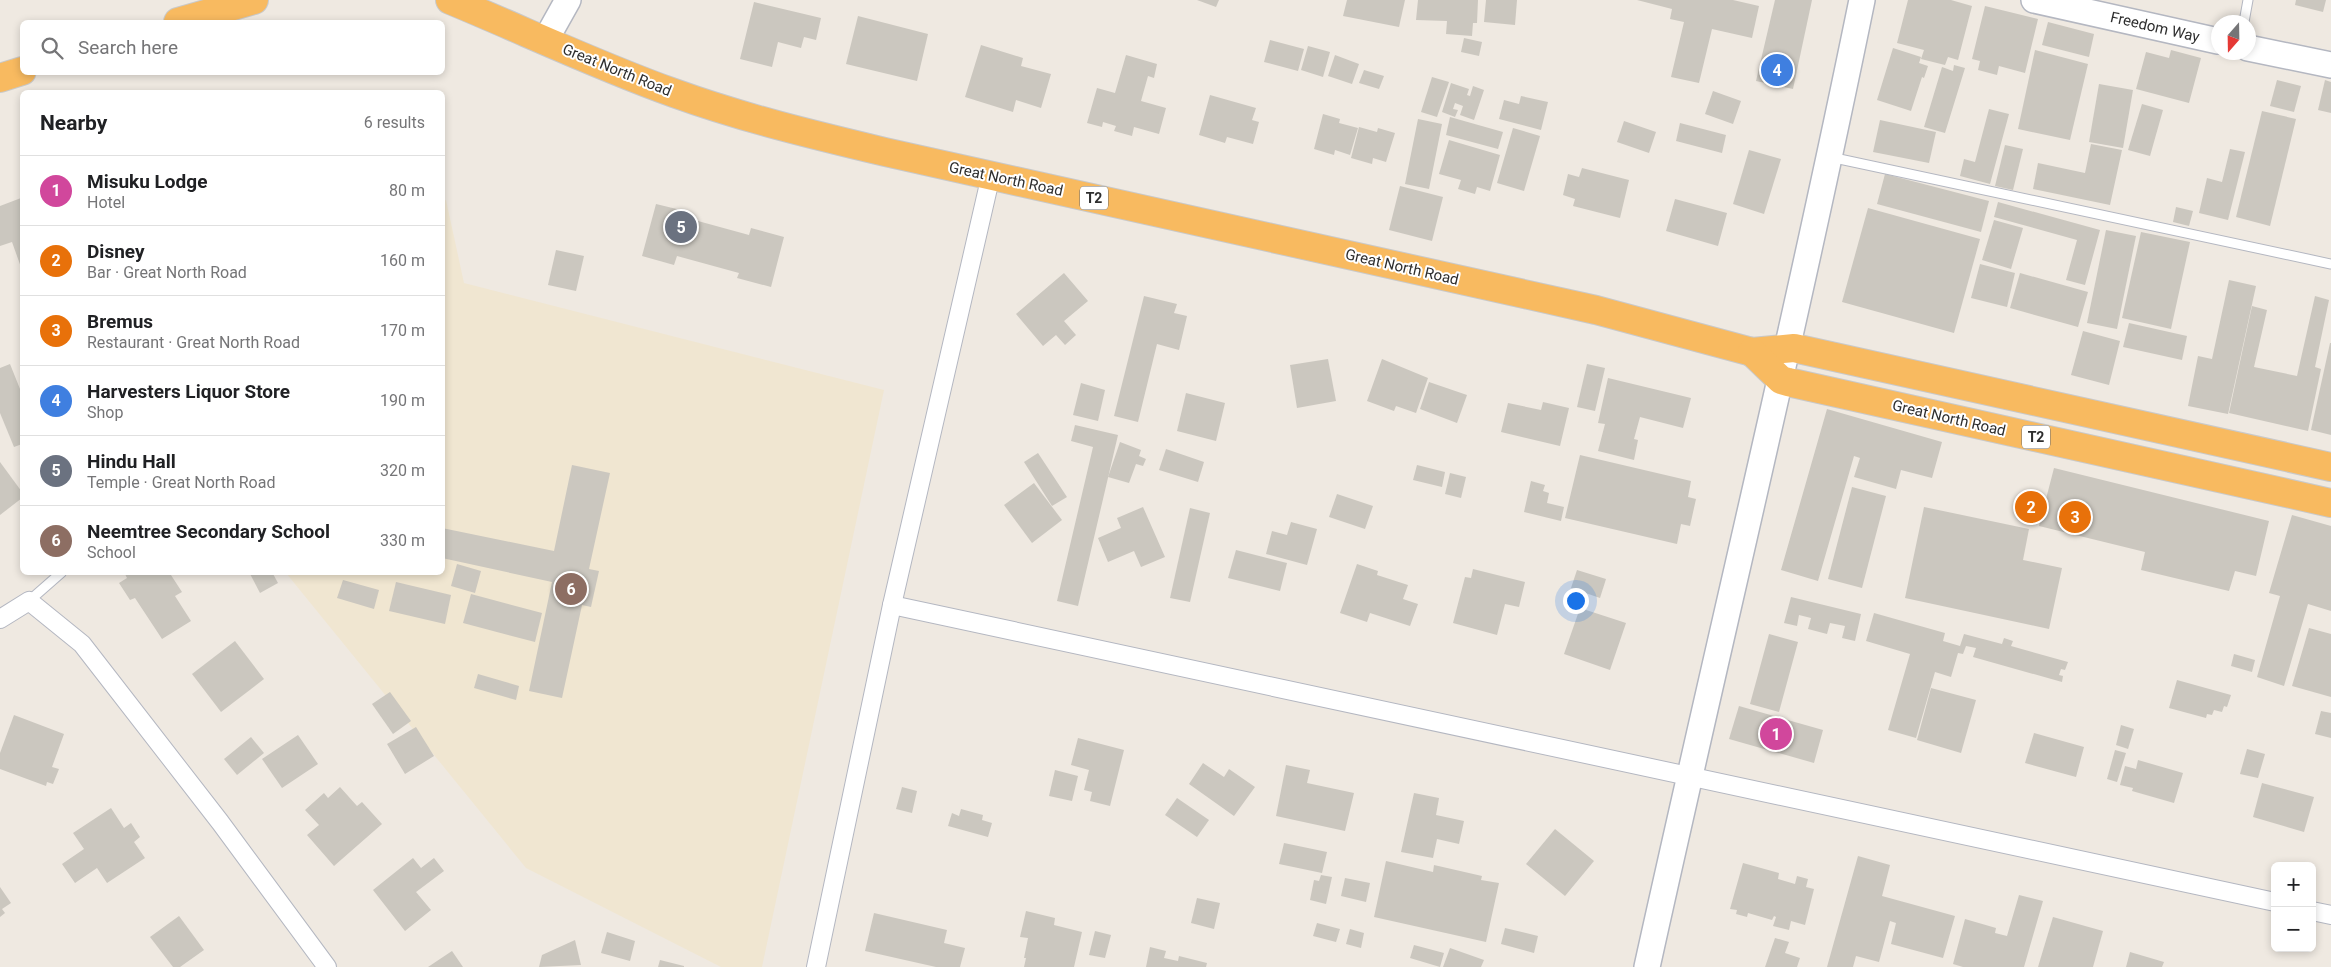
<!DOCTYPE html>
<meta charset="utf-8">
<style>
body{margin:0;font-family:Roboto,sans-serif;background:#f6f6f6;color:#202124}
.controls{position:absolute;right:15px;bottom:15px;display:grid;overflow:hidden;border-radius:8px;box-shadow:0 2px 8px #0003}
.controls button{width:45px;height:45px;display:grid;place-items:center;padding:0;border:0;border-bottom:1px solid #e0e0e0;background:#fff;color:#202124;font:25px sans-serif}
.compass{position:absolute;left:2211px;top:15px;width:45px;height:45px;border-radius:50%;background:#fff;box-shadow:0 2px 8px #0003;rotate:200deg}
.you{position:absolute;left:1575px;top:600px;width:18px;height:18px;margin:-12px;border:4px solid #fff;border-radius:50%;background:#1a73e8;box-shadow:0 0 0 8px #1a73e833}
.badge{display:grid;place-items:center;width:32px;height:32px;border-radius:50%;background:#ea580c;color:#fff;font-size:16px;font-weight:700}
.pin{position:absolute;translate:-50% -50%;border:2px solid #fff;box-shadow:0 1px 5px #0006}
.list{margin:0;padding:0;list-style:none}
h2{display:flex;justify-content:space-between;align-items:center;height:65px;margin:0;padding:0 20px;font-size:21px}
h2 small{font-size:16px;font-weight:400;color:#757577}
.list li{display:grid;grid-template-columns:32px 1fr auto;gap:15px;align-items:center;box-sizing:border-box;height:70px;padding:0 20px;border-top:1px solid #e0e0e0}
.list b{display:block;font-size:19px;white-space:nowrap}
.list p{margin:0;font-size:16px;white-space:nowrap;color:#757577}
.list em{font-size:16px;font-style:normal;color:#757577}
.icon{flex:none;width:28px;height:28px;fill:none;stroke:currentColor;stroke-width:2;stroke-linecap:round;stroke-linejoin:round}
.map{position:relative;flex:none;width:2331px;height:967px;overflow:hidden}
.search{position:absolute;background:#fff;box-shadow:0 2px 8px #0003;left:20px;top:20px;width:425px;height:55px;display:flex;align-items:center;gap:12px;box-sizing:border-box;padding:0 18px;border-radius:8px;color:#757577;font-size:19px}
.panel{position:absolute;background:#fff;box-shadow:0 2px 8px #0003;left:20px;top:90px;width:425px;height:485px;border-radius:8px}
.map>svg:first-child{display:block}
</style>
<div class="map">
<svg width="2331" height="967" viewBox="0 0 2331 967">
<rect width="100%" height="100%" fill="#efe9e1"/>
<path fill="#f0e6d1" d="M446,200L464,283L884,390L762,967H721L526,868L286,573L442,572V201Z"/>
<g fill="#cbc7bf">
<path d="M1197,0H1219L1216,7Z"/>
<path d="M1347,0H1405L1399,27L1343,16Z"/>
<path d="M1418,0H1478L1477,23H1473L1472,36L1446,34L1447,21L1416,20Z"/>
<path d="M1486,0H1517L1515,25L1484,22Z"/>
<path d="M1637,0H1733L1759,6L1752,38L1712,29L1699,83L1671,77L1684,22L1670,19L1672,9Z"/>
<path d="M1775,0H1812L1793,89L1756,81Z"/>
<path d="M1908,0H1951L1972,6L1958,60L1948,57L1945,65L1921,59L1924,50L1897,43Z"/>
<path d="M2296,0H2326L2323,12L2295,5Z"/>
<path d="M754,2L821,18L816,40L804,37L801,48L778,42L772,67L740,59Z"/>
<path d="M1985,6L2038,19L2025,73L1999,66L1997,75L1978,70L1980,61L1972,59Z"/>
<path d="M858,16L928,34L917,81L846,64Z"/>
<path d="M2048,22L2094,34L2089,57L2042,45Z"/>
<path d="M1464,38L1482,42L1479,56L1461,52Z"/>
<path d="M1270,40L1304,49L1298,71L1264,62Z"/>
<path d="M981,45L1023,58L1021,66L1051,74L1041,108L1016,100L1013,112L965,97Z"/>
<path d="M1308,46L1330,52L1323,77L1301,70Z"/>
<path d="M1893,48L1921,57L1919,63L1928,66L1924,78L1922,77L1911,111L1877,100Z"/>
<path d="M2035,50L2088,64L2070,140L2018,129Z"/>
<path d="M2171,50L2201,58L2189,103L2136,89L2146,52L2169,58Z"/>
<path d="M1126,55L1157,64L1154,78L1148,76L1141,101L1166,108L1159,134L1134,127L1132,136L1114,131L1116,126L1103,122L1102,127L1087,123L1097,88L1115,93Z"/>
<path d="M1335,55L1359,64L1352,84L1328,76Z"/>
<path d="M1954,65L1965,68L1945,133L1924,127L1942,67L1953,71Z"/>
<path d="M1364,70L1384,76L1379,89L1359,83Z"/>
<path d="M1432,77L1449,82L1437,117L1421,112Z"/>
<path d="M2277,80L2301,86L2294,112L2270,106Z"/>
<path d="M2325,80L2331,82V113L2318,110Z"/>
<path d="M1451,83L1469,89L1467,95L1470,96L1473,86L1484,90L1474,120L1460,115L1463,106L1455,103L1453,109L1458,110L1455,117L1442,112Z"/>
<path d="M2099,84L2133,90L2123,148L2089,142Z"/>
<path d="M1713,91L1741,101L1733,124L1705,114Z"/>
<path d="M1210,95L1256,108L1252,120L1259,122L1253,144L1227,137L1225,143L1199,135Z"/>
<path d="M1521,96L1548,102L1541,130L1499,119L1504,100L1519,104Z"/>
<path d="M2142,104L2163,110L2150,156L2128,150Z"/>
<path d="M1989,109L2009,114L1990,184L1960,176L1964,159L1975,162Z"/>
<path d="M2262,111L2296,119L2270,226L2236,217Z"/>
<path d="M1323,114L1340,119L1339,123L1358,128L1350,155L1335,150L1334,155L1314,149Z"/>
<path d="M1450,117L1503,132L1498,149L1446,135Z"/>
<path d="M1418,119L1442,124L1429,189L1405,184Z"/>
<path d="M1880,120L1936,132L1929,163L1873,152Z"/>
<path d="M1624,121L1656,132L1649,153L1617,142Z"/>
<path d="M1680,123L1726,135L1722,153L1676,141Z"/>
<path d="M1359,127L1377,132L1378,128L1395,133L1386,162L1373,158L1372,164L1351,158Z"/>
<path d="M1513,128L1540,136L1524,191L1497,183Z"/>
<path d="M1449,140L1500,155L1490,191L1477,187L1475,194L1458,189L1461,180L1439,174Z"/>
<path d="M2091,144L2122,150L2110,205L2033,189L2038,163L2085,173Z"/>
<path d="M2005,145L2023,149L2013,190L1995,186Z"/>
<path d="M2230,149L2245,152L2228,220L2199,213L2207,178L2222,182Z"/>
<path d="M1749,150L1781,159L1764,214L1733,204Z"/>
<path d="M1582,168L1629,180L1620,218L1573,206L1575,199L1563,195L1568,174L1579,177Z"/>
<path d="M1885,174L1989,201L1981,232L1877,204Z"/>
<path d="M1400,186L1443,197L1432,241L1389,230Z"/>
<path d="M21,198L22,203V270L12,242L0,246V206Z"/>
<path d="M1675,199L1727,213L1718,246L1666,231Z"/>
<path d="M1998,202L2100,230L2085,285L2066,280L2077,240L1994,217Z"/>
<path d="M656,204L689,212L687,218L749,235L751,228L784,237L771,287L737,278L739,273L677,256L674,265L642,256Z"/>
<path d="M2176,207L2193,211L2189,226L2173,222Z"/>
<path d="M1868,208L1980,239L1954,333L1842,302Z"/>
<path d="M1994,220L2023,228L2011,269L1982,260Z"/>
<path d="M2106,230L2136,236L2117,329L2087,323Z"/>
<path d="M2141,232L2190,242L2171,329L2122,318Z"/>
<path d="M556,250L584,256L576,291L548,285Z"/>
<path d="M1980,264L2015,273L2007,307L1971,298Z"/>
<path d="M1064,273L1088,301L1064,321L1076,335L1065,345L1056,335L1043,346L1016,314Z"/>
<path d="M2020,273L2088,292L2078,327L2010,308Z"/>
<path d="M2229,280L2256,286L2228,414L2188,406L2198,356L2212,359Z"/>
<path d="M1144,296L1177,304L1174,313L1187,316L1179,350L1157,344L1138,422L1114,416Z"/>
<path d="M2315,296L2329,300L2315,367L2321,369L2308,431L2229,413L2252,306L2267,310L2254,367L2297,376Z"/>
<path d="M2129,323L2187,336L2182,360L2123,347Z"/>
<path d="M2083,331L2120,341L2109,385L2071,375Z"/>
<path d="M2330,343H2331V435L2311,430Z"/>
<path d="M1328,359L1336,401L1297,408L1290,365Z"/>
<path d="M1382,359L1428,378L1416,413L1396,406L1394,411L1367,401Z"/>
<path d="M10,364L22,394V444L14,447L0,413V368Z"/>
<path d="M1587,364L1605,368L1595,411L1577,407Z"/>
<path d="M1608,378L1691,398L1683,428L1640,417L1634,439L1638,440L1634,460L1598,451L1605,424L1598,423Z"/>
<path d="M1429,382L1467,395L1457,423L1420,409Z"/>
<path d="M1081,383L1105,390L1098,421L1073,415Z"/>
<path d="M1186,393L1225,403L1216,441L1177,431Z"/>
<path d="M1543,402L1569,408L1560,446L1501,432L1508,403L1541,410Z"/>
<path d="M1827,409L1942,442L1932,478L1901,470L1896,489L1854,477L1860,458L1854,456L1818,581L1781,570Z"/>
<path d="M1075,425L1118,435L1078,606L1057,601L1093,447L1071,441Z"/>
<path d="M1120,442L1141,450L1139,456L1146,459L1143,466L1136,464L1129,483L1108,477Z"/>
<path d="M1166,449L1204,462L1198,482L1159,470Z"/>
<path d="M1038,453L1067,497L1052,506L1024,462Z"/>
<path d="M1580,455L1691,481L1688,497L1696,499L1690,526L1681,524L1677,544L1565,518Z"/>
<path d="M0,462L22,492V498L0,515Z"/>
<path d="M572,465L610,473L589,569L599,571L591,607L582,605L562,698L529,691L552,582L442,558V528L554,551Z"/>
<path d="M1417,465L1445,472L1442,487L1413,480Z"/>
<path d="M2054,468L2269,521L2256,576L2235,571L2229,591L2141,570L2145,552L2039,526Z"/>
<path d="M1450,473L1466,477L1461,498L1445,494Z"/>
<path d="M1531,481L1545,485L1543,491L1549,493L1547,503L1564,507L1561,521L1524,512Z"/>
<path d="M1034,483L1062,520L1032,543L1004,505Z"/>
<path d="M1852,487L1886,496L1862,588L1828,579Z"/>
<path d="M1337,494L1373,506L1365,529L1329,517Z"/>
<path d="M1143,507L1165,557L1141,567L1134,551L1108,562L1098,538L1121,528L1117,518Z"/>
<path d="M1924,507L2029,529L2023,560L2062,568L2049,629L1905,598Z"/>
<path d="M1190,508L1210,513L1190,602L1170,598Z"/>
<path d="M2292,515L2331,526V611L2308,604L2284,686L2257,677L2280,596L2269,593Z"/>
<path d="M1291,522L1317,529L1307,565L1266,554L1272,531L1287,535Z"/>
<path d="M1236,550L1287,563L1280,591L1228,578Z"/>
<path d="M457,564L481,571L475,593L451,586Z"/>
<path d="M1357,564L1378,571L1377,575L1408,585L1403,599L1418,604L1410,626L1370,613L1367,622L1340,613Z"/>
<path d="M1473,569L1525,582L1519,607L1505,604L1497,635L1453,623L1465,577L1471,578Z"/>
<path d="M1577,570L1606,579L1600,598L1571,588Z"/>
<path d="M124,572H169L182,592L175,596L191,621L162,639L135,598L130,600L119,583L127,578Z"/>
<path d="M249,572H272L278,583L260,593Z"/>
<path d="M343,580L379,590L374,609L337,598Z"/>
<path d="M396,582L451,595L445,624L389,611Z"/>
<path d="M471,594L542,613L535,642L463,623Z"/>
<path d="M1791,597L1861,614L1855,641L1842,638L1845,626L1830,623L1827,634L1808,629L1811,618L1799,615L1797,626L1784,623Z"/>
<path d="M1580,608L1626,623L1610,670L1564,654Z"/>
<path d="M1874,613L1945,633L1943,641L1960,646L1964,634L2002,644L2004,638L2013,641L2011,646L2068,662L2065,670L2061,669L2059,675L2063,676L2062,682L1973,657L1976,648L1966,646L1963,654L1958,653L1951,677L1935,672L1916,738L1888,730L1910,654L1866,641Z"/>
<path d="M2309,628L2331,634V697L2292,686Z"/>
<path d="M1769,634L1798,642L1779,712L1750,704Z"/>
<path d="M235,641L264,679L221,712L192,674Z"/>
<path d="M2234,654L2255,660L2252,672L2231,666Z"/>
<path d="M478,674L519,686L516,700L474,688Z"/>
<path d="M2177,680L2231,695L2227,707L2224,706L2222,712L2214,710L2212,715L2207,714L2206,718L2169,708Z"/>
<path d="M1931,688L1976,700L1961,753L1917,740Z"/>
<path d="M390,692L411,721L393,734L372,704Z"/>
<path d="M1739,706L1823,730L1814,763L1729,739Z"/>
<path d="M2321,711L2331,713V738L2315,734Z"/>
<path d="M14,715L64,734L52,767L59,769L53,784L47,782L46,786L0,769V753Z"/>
<path d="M2121,725L2134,729L2128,749L2116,745Z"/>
<path d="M416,727L434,756L405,774L387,744Z"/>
<path d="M2034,733L2084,747L2076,777L2025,763Z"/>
<path d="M298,735L318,764L282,788L262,759Z"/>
<path d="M251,737L264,753L237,775L224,759Z"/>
<path d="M1078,738L1124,750L1110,806L1090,801L1092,792L1084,790L1089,770L1071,765Z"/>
<path d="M2247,749L2265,754L2258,778L2240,774Z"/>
<path d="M2115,750L2126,753L2117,782L2107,779Z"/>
<path d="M2138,760L2183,773L2174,803L2132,791L2133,788L2120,785L2125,766L2136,769Z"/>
<path d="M1203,763L1224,777L1229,769L1255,787L1234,816L1189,784Z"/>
<path d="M1286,765L1310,770L1307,783L1354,793L1345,831L1276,816Z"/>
<path d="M1055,770L1078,776L1072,801L1049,796Z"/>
<path d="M2262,783L2314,797L2304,832L2253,817Z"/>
<path d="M340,787L357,806L362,802L382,824L334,866L307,835L319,825L305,810L324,793L328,798Z"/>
<path d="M902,787L917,791L912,813L896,809Z"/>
<path d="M1414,793L1439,798L1436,815L1464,821L1459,844L1437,839L1433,858L1401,852Z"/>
<path d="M1177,798L1209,820L1197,837L1165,815Z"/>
<path d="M111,808L124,828L131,823L140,837L134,842L145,858L107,883L97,868L75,883L62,864L84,849L73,833Z"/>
<path d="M961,809L983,815L982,820L992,823L988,837L948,826L952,813L959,816Z"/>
<path d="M1555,829L1594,861L1565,896L1526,864Z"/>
<path d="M1284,843L1327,852L1322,873L1279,864Z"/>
<path d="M1858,856L1890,865L1882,896L1955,916L1943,958L1891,944L1896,923L1890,921L1879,962L1856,956L1853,967H1827Z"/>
<path d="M413,858L421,868L434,858L444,871L416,892L431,910L405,931L373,890Z"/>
<path d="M1386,861L1433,872L1434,865L1482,876L1481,880L1499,883L1486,942L1374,917Z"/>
<path d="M1743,863L1779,873L1778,879L1795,884L1797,876L1808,879L1806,887L1814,889L1805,925L1791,921L1789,930L1773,926L1776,917L1774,916L1772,920L1748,913L1747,917L1736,914L1737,910L1730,909Z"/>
<path d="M1321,875L1332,877L1326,904L1310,900L1314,880L1319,881Z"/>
<path d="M1345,878L1370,883L1366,902L1341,896Z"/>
<path d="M0,887L11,903L2,909L5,913L0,917Z"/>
<path d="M2019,895L2043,901L2024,967H1963L1953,964L1965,919L1996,928L1995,933L2007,936Z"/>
<path d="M1197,898L1220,903L1214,929L1191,923Z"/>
<path d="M1026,911L1055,918L1054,925L1082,932L1074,967H1024L1026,958H1024L1028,938L1020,937Z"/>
<path d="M874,913L947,930L944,943L965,948L960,967H936L865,951Z"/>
<path d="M179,916L204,950L180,967H173L150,937Z"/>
<path d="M2053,917L2103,931L2093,967H2038Z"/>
<path d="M1317,923L1340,929L1336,942L1313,936Z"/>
<path d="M1505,928L1538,936L1534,953L1501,944Z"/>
<path d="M1350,929L1364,933L1361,948L1346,944Z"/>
<path d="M1095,931L1111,935L1105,958L1089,955Z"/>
<path d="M607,932L635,941L630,961L601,953Z"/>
<path d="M1775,938L1789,942L1785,953L1800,958L1797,967H1765Z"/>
<path d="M575,940L581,965L539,967L542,955Z"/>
<path d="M1414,945L1444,953L1440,967L1410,958Z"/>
<path d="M1150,947L1166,951L1164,958L1178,961L1179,956L1207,963L1206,967H1146Z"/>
<path d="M1450,948L1484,960L1481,967H1443Z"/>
<path d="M452,951L463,967H428Z"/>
<path d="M2130,952L2164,962L2162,967H2126Z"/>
<path d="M660,960L684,966V967H658Z"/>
</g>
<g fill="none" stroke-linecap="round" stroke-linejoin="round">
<defs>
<g id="service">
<path d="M2244,22L2248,0"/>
<path d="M1830,157L2331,264"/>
<path d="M29,601L62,572"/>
</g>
<g id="minor">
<path d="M892,605L2275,902"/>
<path d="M0,619L29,601L82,644L220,822L327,967"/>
<path d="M2312,911L2331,915"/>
<path d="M816,967L892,605L991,175"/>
</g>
<g id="secondary">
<path d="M2034,0L2218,41"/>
<path d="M545,41L568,0"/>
<path d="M2248,48L2331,65"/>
<path d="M1647,967C1718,645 1796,324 1862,0"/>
</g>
<g id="trunk">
<path d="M450,0C525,31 598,66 674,93C743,118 814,135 885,152L1596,310L1752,352L1794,348L2331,467"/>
<path d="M178,22L254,0"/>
<path d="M0,78L22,71"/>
<path d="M1752,352L1781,380L1788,382L2331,503"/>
</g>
</defs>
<use href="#service" stroke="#b4b7c1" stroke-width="11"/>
<use href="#minor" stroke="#b4b7c1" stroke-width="20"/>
<use href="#secondary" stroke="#b4b7c1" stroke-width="28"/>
<use href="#trunk" stroke="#c9c9c9" stroke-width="30"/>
<use href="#service" stroke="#fff" stroke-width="9"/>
<use href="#minor" stroke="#fff" stroke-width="18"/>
<use href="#secondary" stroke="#fff" stroke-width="25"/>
<use href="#trunk" stroke="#f8ba60" stroke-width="28"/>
</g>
<g text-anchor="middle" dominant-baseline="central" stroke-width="4" stroke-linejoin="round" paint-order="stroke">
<g fill="#fff" stroke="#6d6d6d" stroke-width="1">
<rect x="1080" y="186.5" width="28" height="23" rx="4"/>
<rect x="2022" y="425.5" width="28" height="23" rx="4"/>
</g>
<g font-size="14" font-weight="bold" fill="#2e2e2e">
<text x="1094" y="198">T2</text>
<text x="2036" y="437">T2</text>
</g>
<g font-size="15" fill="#2e2e2e" stroke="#fff">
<text transform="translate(2155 27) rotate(13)">Freedom Way</text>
<text transform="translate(617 70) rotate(22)">Great North Road</text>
<text transform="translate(1006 179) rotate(12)">Great North Road</text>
<text transform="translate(1402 267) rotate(13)">Great North Road</text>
<text transform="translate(1949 418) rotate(13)">Great North Road</text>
</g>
</g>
</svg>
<div class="controls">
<button>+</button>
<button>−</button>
</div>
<svg class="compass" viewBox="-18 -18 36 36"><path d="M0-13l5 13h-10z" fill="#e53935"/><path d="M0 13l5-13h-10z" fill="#757577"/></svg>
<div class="you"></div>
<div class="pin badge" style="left:1776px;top:734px;background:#d1479c">1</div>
<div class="pin badge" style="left:2031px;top:507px;background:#e8710a">2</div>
<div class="pin badge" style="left:2075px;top:517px;background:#e8710a">3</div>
<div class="pin badge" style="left:1777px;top:70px;background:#3f7fe0">4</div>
<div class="pin badge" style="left:681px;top:227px;background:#6b7280">5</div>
<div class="pin badge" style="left:571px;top:589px;background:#8d6e63">6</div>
<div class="search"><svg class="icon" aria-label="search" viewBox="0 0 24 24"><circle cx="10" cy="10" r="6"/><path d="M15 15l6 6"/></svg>Search here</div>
<section class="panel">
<h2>Nearby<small>6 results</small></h2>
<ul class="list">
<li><span class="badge" style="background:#d1479c">1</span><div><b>Misuku Lodge</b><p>Hotel</p></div><em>80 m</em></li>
<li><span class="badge" style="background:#e8710a">2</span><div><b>Disney</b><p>Bar · Great North Road</p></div><em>160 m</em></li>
<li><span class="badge" style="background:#e8710a">3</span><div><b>Bremus</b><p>Restaurant · Great North Road</p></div><em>170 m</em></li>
<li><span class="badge" style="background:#3f7fe0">4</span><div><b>Harvesters Liquor Store</b><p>Shop</p></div><em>190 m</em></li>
<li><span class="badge" style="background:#6b7280">5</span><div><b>Hindu Hall</b><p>Temple · Great North Road</p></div><em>320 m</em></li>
<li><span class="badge" style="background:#8d6e63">6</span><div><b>Neemtree Secondary School</b><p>School</p></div><em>330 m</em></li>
</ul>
</section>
</div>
